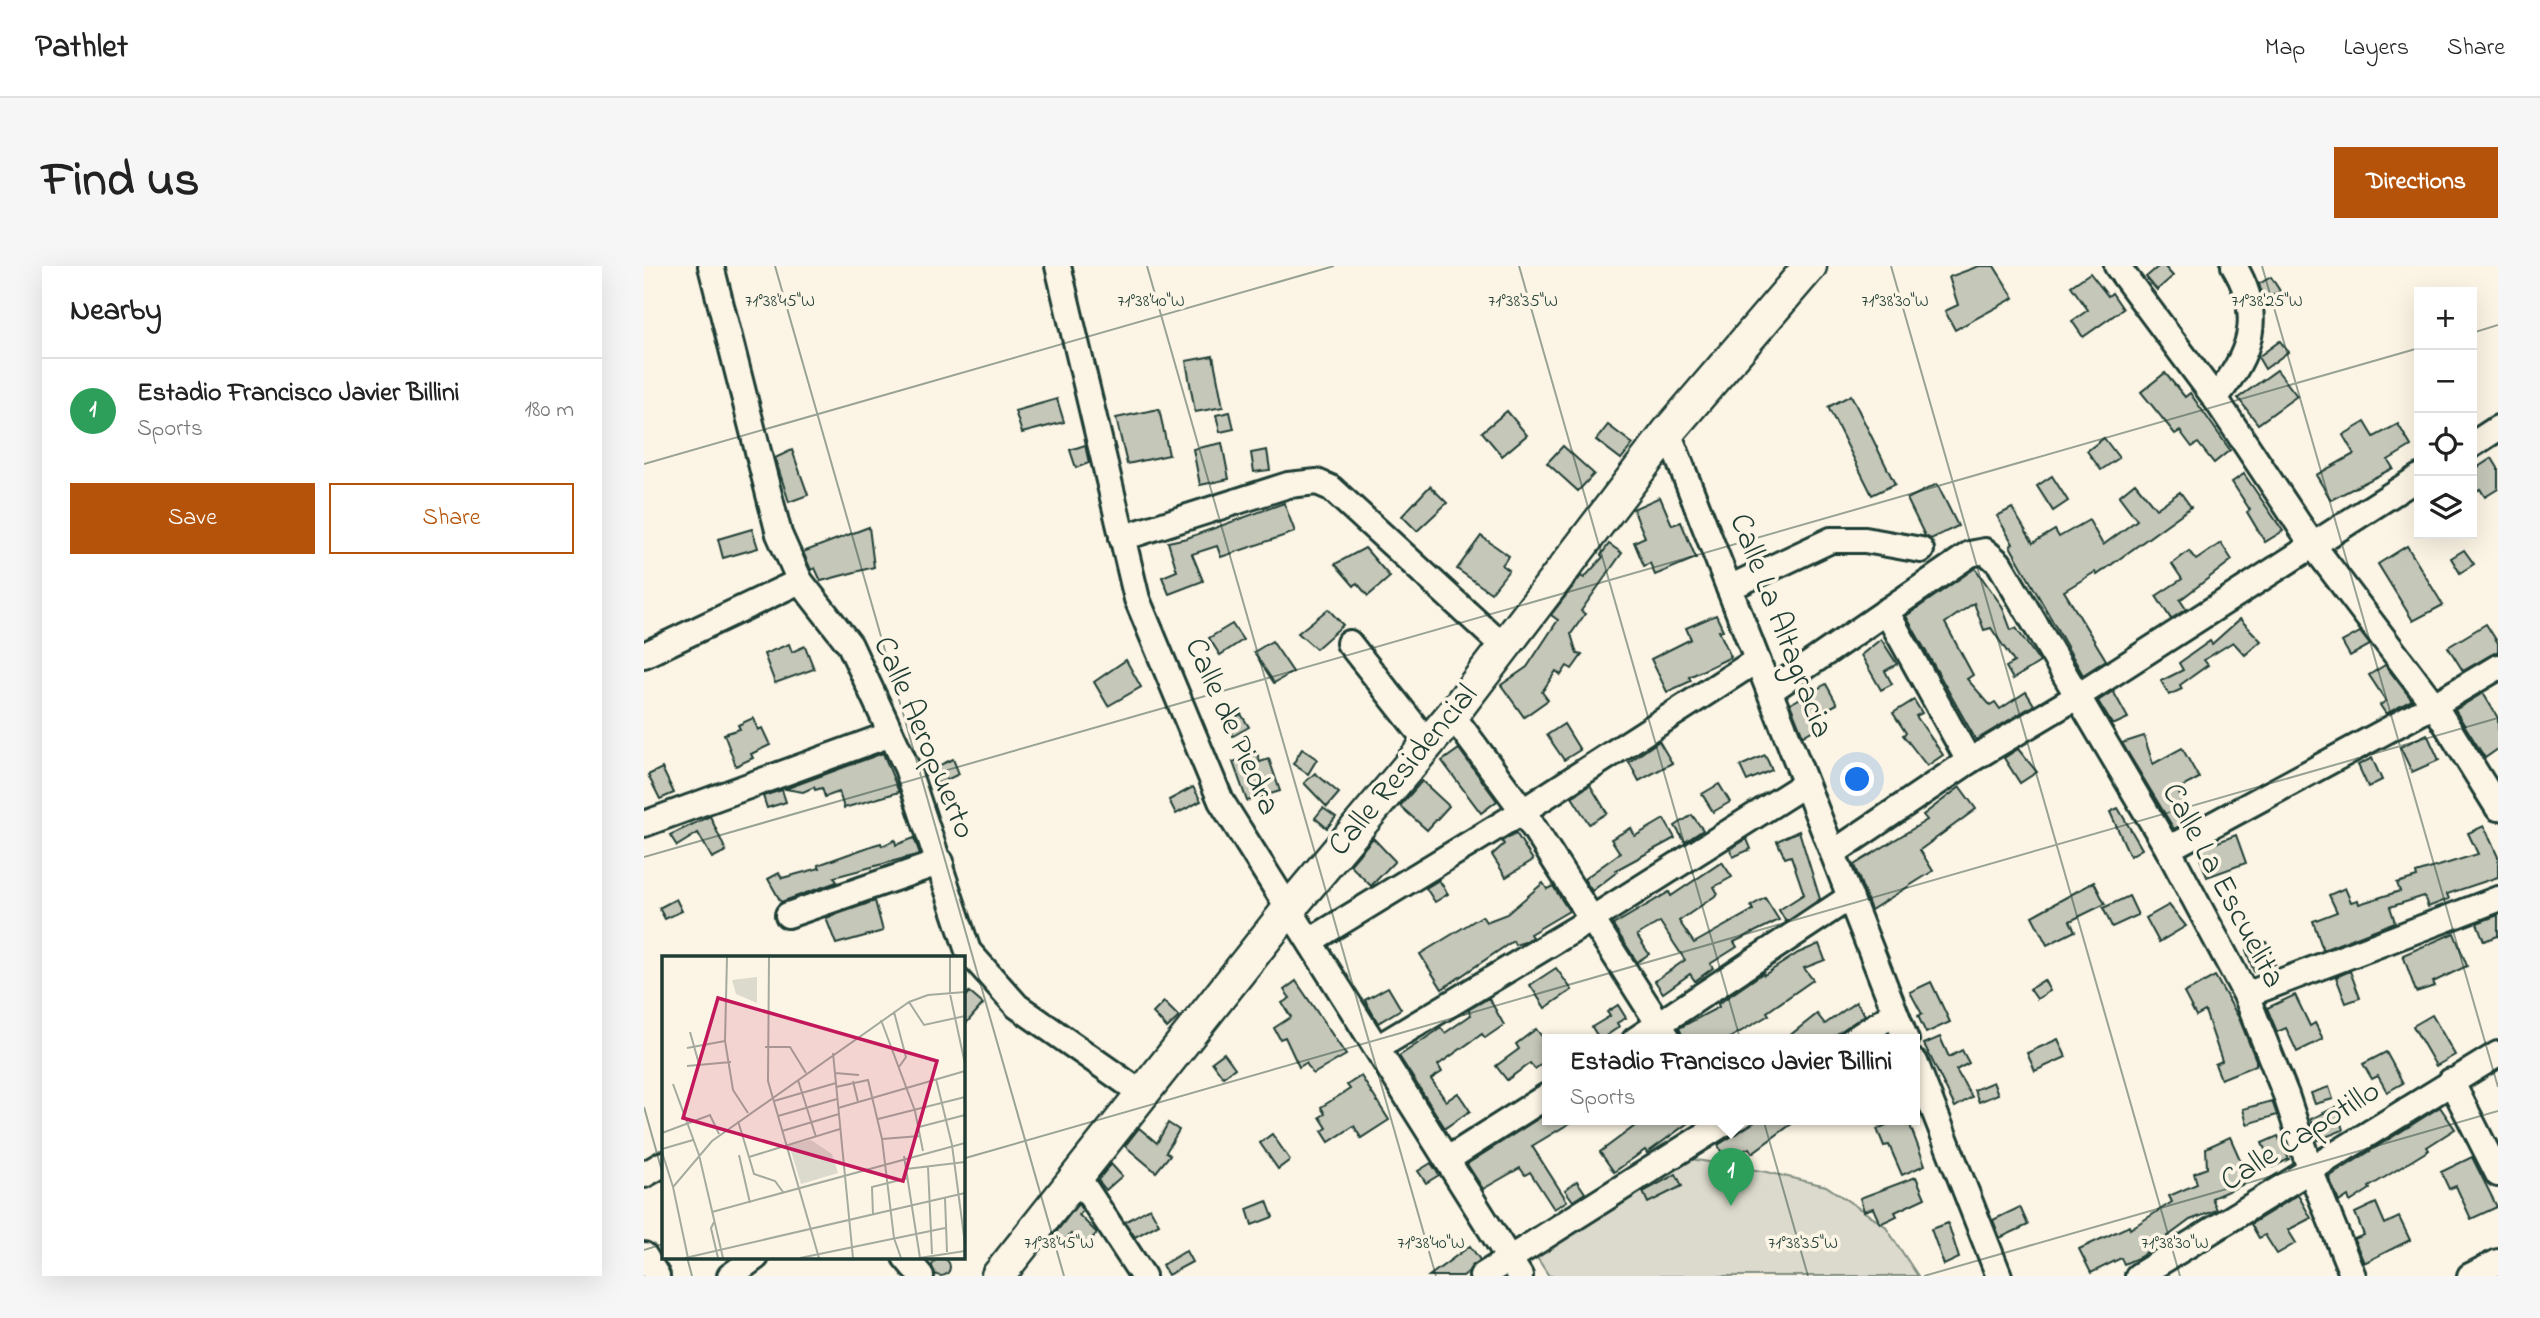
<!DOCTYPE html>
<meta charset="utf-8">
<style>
body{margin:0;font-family:"Indie Flower",sans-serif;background:#f6f6f6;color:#222}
.controls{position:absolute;right:21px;top:21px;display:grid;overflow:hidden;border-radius:0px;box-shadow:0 7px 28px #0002}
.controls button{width:63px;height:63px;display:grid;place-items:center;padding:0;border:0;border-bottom:2px solid #e0e0e0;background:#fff;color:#222;font:35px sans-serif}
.you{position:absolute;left:1214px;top:514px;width:24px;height:24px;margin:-18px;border:5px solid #fff;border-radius:50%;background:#1a73e8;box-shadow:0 0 0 10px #1a73e833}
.badge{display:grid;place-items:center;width:46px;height:46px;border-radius:50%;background:#b45309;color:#fff;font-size:23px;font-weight:700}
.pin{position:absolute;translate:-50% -58px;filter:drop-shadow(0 2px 4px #0008)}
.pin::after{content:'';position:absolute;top:37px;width:24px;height:21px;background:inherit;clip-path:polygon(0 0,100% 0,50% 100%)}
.popup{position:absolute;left:898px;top:768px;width:378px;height:91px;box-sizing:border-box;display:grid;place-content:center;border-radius:0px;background:#fff;filter:drop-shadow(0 2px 5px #0005);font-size:23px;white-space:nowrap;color:#767676}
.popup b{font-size:26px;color:#222}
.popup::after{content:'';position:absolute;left:50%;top:100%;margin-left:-14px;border:14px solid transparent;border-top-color:#fff}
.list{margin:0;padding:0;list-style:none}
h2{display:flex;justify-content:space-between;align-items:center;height:91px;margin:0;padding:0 28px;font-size:30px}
h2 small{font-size:23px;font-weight:400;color:#767676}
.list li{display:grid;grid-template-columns:46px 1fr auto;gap:21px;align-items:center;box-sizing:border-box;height:105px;padding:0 28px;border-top:2px solid #e0e0e0}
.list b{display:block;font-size:26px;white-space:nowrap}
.list p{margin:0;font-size:23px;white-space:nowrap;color:#767676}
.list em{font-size:23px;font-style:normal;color:#767676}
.actions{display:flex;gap:14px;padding:21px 28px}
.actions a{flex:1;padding:16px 0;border:2px solid #b45309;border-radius:0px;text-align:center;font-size:24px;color:#b45309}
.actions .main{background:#b45309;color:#fff}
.icon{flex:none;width:38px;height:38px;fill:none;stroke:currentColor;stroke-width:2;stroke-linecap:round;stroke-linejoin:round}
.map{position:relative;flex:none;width:1854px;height:1010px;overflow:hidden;border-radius:0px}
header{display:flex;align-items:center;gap:42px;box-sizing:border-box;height:98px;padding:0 35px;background:#fff;border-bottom:2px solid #e0e0e0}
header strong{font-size:33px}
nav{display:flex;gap:38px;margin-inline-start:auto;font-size:24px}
.intro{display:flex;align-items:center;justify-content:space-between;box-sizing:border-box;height:168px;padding:0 42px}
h1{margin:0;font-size:49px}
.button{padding:18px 32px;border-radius:0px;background:#b45309;color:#fff;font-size:24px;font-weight:700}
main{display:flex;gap:42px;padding:0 42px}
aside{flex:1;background:#fff;border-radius:0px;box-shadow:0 7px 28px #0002}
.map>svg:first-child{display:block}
</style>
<header>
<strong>Pathlet</strong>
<nav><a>Map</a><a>Layers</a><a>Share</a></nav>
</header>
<div class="intro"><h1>Find us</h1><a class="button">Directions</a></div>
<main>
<aside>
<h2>Nearby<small></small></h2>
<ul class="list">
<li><span class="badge" style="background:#2e9e5b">1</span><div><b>Estadio Francisco Javier Billini</b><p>Sports</p></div><em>180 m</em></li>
</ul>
<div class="actions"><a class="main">Save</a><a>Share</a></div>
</aside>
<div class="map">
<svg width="1854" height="1010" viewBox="0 0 1854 1010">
<rect width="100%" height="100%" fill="#fcf5e5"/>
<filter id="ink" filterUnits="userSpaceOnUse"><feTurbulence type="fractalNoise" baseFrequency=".0143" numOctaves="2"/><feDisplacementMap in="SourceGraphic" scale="14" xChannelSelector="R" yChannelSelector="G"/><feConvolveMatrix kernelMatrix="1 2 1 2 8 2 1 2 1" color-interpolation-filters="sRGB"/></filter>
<g filter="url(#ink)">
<path fill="#dcdacc" stroke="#7e8c80" stroke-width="2" d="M1047,893L1123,906L1182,920L1241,960L1274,1010H905L890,987L993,921Z"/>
<g fill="#c5c7b9" stroke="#1f3d34" stroke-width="2">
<path d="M1335,0H1350L1370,32L1311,64L1301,45L1314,39L1305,11Z"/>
<path d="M1515,0H1520L1529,10L1513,24L1502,11Z"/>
<path d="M1446,7L1464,30L1468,27L1479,43L1439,71L1428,55L1444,44L1427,20Z"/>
<path d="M1627,11L1636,25L1620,35L1615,18Z"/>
<path d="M1636,75L1644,86L1621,103L1614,91Z"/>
<path d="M569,90L579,141L551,146L542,95Z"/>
<path d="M1633,104L1653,130L1614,158L1594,132Z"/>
<path d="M1521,107L1541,131L1546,127L1586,184L1570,197L1554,177L1548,181L1536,165L1531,168L1497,126Z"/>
<path d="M1207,129L1251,218L1228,229L1184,141Z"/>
<path d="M413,133L420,156L378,167L371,145Z"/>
<path d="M515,143L525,189L483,198L472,152Z"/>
<path d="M863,145L883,169L858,190L838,166Z"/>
<path d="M586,146L590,163L576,166L572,149Z"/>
<path d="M1721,156L1730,171L1754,158L1767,180L1744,194L1749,202L1687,234L1672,209L1710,188L1699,169Z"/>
<path d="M964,159L989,178L977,193L952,174Z"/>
<path d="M1460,172L1475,192L1457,204L1443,185Z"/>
<path d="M578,177L585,213L556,219L549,183Z"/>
<path d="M441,179L445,197L432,202L426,184Z"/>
<path d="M919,180L950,208L934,225L903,197Z"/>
<path d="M148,184L164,229L145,236L131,192Z"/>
<path d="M623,184L626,204L610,206L607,187Z"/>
<path d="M1848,192L1854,202V223L1841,231L1836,223L1828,228V205Z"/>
<path d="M1600,208L1639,265L1621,276L1603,246L1606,244L1588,216Z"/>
<path d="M1408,210L1424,235L1409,245L1393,220Z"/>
<path d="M1491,217L1512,243L1536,226L1547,241L1453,309L1451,306L1420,325L1462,394L1439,409L1366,280L1369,278L1353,250L1368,242L1389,277L1411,264L1415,271L1445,254L1459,279L1493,254L1475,230Z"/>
<path d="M1293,218L1314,260L1287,273L1281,270L1263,233Z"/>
<path d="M786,220L803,237L773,265L758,250Z"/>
<path d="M1016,231L1028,259L1037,256L1052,292L1011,309L1006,297L1000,300L990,276L1001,271L989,243Z"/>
<path d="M640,237L651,266L577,291L573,280L548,288L559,315L525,328L518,311L533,305L524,276L543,272Z"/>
<path d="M225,261L230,301L177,315L171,302L167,304L159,286Z"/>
<path d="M108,263L114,282L79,292L74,273Z"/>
<path d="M837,270L865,290L858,299L865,304L847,327L813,303Z"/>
<path d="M1577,277L1588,294L1536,334L1542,343L1527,353L1512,330L1538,313L1528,298L1545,285L1552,294Z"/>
<path d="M965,278L978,287L937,345L941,348L927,368L933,388L938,389L928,403L923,400L917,409L912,405L898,426L904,434L880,451L857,419L883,401L914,354L907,349L937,310L940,312L959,291L957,289Z"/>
<path d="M1763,280L1799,339L1769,355L1734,298Z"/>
<path d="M721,282L746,311L724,330L713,317L710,320L691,298Z"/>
<path d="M1820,284L1830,298L1816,307L1807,292Z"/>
<path d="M1331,302L1358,340L1367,364L1372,362L1396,396L1369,413L1362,401L1370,396L1347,362L1340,364L1330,337L1301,357L1329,409L1323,413L1346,439L1351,436L1356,443L1382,426L1390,439L1332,474L1262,350Z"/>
<path d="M684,343L699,359L672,383L654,367Z"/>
<path d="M1072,349L1079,364L1075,365L1087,391L1045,411L1047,415L1023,426L1007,393L1047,373L1042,362Z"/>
<path d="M1596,353L1617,375L1601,389L1589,376L1560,394L1564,399L1536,419L1538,423L1525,429L1517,415L1539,404L1535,397L1566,375L1568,378Z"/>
<path d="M588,358L599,374L576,389L565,372Z"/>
<path d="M1842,358L1854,377V385L1819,405L1804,381Z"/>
<path d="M1716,366L1726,379L1706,390L1698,376Z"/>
<path d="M1237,373L1253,398L1241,405L1248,418L1237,424L1217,389Z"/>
<path d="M628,375L649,406L630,417L610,386Z"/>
<path d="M145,378L148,386L161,380L170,403L131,417L120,388Z"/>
<path d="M482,394L497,421L464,440L450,416Z"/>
<path d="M1741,399L1768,434L1742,448L1736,439L1742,435L1725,409Z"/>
<path d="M1182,418L1193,438L1170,450L1176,460L1159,470L1146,438Z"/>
<path d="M1469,425L1484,452L1471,458H1468L1454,435Z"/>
<path d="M1839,427L1854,452V483L1841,492L1811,444Z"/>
<path d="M1270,434L1278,447L1272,450L1299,489L1283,500L1259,469L1262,467L1249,447Z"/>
<path d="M597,448L605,461L589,470L582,457Z"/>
<path d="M109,452L114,464L118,462L126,479L107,488L109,492L92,500L80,468L96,463L94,459Z"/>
<path d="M920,458L936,484L920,494L903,469Z"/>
<path d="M1783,468L1795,494L1768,506L1756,481Z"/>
<path d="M1500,470L1509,498L1538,482L1555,512L1533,524L1549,553L1530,563L1478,477Z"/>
<path d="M1015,475L1028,497L995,515L985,496Z"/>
<path d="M658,483L673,493L664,508L649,498Z"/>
<path d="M815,483L853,535L837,547L798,495Z"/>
<path d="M1374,483L1393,506L1376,517L1360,492Z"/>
<path d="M239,487L255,526L200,542L195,526L181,531L178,522L171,524L170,521L159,526L141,523Z"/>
<path d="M613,487L616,496L625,493L636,525L603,535L589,496Z"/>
<path d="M1121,489L1128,504L1103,515L1096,500Z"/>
<path d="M1728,492L1738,514L1724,521L1714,499Z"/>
<path d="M309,493L315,508L294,518L287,503Z"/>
<path d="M18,502L30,527L16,533L4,509Z"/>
<path d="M671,507L695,527L683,541L660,517Z"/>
<path d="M778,515L805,540L783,564L756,540Z"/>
<path d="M1075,518L1086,536L1069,546L1058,528Z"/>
<path d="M946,519L963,547L945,558L928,531Z"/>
<path d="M549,521L557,535L532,548L525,534Z"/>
<path d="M1316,521L1332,543L1276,584L1289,605L1227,644L1210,599L1283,554L1279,549Z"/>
<path d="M138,524L142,536L123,542L119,530Z"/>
<path d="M679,542L692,551L683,562L671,552Z"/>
<path d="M1474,542L1498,583L1486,590L1466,546Z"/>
<path d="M1048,549L1059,564L1041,576L1031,560Z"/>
<path d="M66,550L82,585L68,592L54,567L33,580L26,569Z"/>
<path d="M1020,553L1031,572L972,604L973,606L948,625L940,613L976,587L967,573L987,562L991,570Z"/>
<path d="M1840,560L1854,591V611L1803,628L1805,633L1784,641L1780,630L1746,641L1751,656L1679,684L1669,655L1693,646L1685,629L1701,622L1707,636L1714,634L1715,638L1756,625L1753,617L1773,611L1772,607L1834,588L1824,567Z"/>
<path d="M1155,565L1176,633L1142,656L1135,644L1160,628L1147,590L1141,592L1133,575Z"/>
<path d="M872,567L889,594L862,611L848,589L860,578L858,575Z"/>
<path d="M1592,569L1602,597L1563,611L1553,584Z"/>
<path d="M270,572L276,588L190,611L193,616L137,636L124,613L135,607L138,612L176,602L174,599L230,579L237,577L238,580L251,574L252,579Z"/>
<path d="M729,572L751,595L727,620L706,599Z"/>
<path d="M1103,573L1107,583L1089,591L1086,583Z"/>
<path d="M1078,596L1088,611L1070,621L1074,628L1035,655L1050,677L1109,644L1107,640L1121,632L1135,654L1090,676L1093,681L1066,698L1069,702L1051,715L1046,708L1019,727L1011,715L1041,694L1016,656L993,669L1005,688L993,696L969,659L1025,626L1027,630Z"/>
<path d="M795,614L804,628L791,636L782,622Z"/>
<path d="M1450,616L1461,638L1426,655L1431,665L1403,679L1388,650Z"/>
<path d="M899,617L903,623L909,620L925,645L886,668L888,671L881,676L871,679L869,675L798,723L776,688L838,650L842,656L863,648Z"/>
<path d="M1485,630L1494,649L1468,661L1459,642Z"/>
<path d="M32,633L38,645L21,653L15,642Z"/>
<path d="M231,635L239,665L192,678L182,652Z"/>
<path d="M1525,639L1542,660L1515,676L1502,652Z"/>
<path d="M1854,649V670L1840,675L1833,657Z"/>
<path d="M1810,667L1823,700L1789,716L1791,720L1772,726L1759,689Z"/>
<path d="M1622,676L1631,698L1610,706L1602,684Z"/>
<path d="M1175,678L1181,694L1160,702L1169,714L1123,746L1125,749L1082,774H1040L1035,762L1075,741L1074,738L1119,707L1120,709L1154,687Z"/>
<path d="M912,702L928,724L901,742L886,719Z"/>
<path d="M1706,705L1716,732L1702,737L1692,711Z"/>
<path d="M1571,710L1595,752L1612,794V799L1577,813L1571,798L1578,795L1561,745L1552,750L1540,727Z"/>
<path d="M1400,714L1406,725L1393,733L1386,723Z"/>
<path d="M652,715L702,789L669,808L662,797L655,801L641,771L636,773L630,762L647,751L638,737L646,732L640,724Z"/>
<path d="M1287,716L1306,756L1282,767L1274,750L1278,748L1266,726Z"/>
<path d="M744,721L757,743L734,757L721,734Z"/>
<path d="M325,726L339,738L318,762V734Z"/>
<path d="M1651,729L1666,760L1671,757L1679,773L1653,786L1642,762L1633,766L1623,742Z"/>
<path d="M845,732L860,759L841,772L838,768L794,799L798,806L787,813L802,835L814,827L826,845L801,862L755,790L797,762L801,767L827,749L824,744Z"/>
<path d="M520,736L535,751L523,762L509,747Z"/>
<path d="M1212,736L1221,749L1184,774H1140L1173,748L1181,758Z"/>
<path d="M974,739L982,752L973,757L975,761L956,774L948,761L966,750L963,746Z"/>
<path d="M1788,749L1811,789L1792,800L1769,760Z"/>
<path d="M892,763L903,777V794L891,803L886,797L863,814L852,800L875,783L872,778Z"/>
<path d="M1296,771L1305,791L1318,784L1325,797L1312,804L1328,831L1311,841L1280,778Z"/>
<path d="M1414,773L1422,791L1391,805L1383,787Z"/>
<path d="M1742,786L1759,817L1743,826L1734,810L1728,813L1719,798Z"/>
<path d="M580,787L591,802L579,811L568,796Z"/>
<path d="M717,810L745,854L717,872L710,860L685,876L678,865L683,862L676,851L681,848L677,841L706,823L703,819Z"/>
<path d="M1349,816L1354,828L1335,836L1330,824Z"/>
<path d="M1685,821L1689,833L1671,838L1667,827Z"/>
<path d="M1628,835L1633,849L1603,858L1599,843Z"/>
<path d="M1692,841L1699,864L1674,874L1667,853Z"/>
<path d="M1796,841L1811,863L1783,881L1785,884L1725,921L1726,923L1706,936L1704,930L1695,936L1685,911Z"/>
<path d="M903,847V854H931L888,880L923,935L910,943L886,906L881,909L876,902L839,923L823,898Z"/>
<path d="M999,854H1048L1003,887L1001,884L970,906L956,886Z"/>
<path d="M1114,854H1153L1108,887L1105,882L1081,894L1074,879Z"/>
<path d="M1254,854H1264L1281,899L1258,909L1245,879L1240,880L1233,863Z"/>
<path d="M524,857L535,864L522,886L526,889L512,906L481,880L495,862L513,877Z"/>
<path d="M628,868L646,894L634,903L616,877Z"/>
<path d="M1634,870L1645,893L1629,901L1618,877Z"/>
<path d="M1586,871L1603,909L1597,912L1600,918L1568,932L1573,944L1546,954L1496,991L1480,998L1477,992L1447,1007L1435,983L1485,960L1486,963L1528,936L1525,930L1553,918L1550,907L1563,902L1562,882Z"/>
<path d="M1828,891L1853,941L1827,953L1812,920L1805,923L1797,906Z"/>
<path d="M787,897L795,909L782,917L774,905Z"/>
<path d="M467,898L478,910L462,924L454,914Z"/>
<path d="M1032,908L1038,920L1004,937L999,926Z"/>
<path d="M1272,911L1281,932L1251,946L1253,950L1236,958L1229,942L1220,945L1216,932Z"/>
<path d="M933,915L941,927L929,935L921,924Z"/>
<path d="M1654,929L1667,952L1644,964L1652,977L1633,988L1621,969L1615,972L1607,958Z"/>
<path d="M623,935L629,951L608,959L603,943Z"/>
<path d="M1732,937L1741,958L1755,951L1766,974L1720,997L1710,973L1720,969L1711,947Z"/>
<path d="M434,938L439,945L435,949L453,967L440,981L427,968L418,977L410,969Z"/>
<path d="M1376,941L1384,959L1356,972L1349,954Z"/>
<path d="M506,942L515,958L491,971L481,956Z"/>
<path d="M1304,957L1315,992L1300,999L1287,963Z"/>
<path d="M826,980L836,994L824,1006L819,1010H785Z"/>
<path d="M542,985L548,996L524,1009L518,999Z"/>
<circle cx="297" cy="1001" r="9"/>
</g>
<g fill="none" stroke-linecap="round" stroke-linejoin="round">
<defs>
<g id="minor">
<path d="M67,0L135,268L156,315L206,379L263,502L324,685L373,740L497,827"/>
<path d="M414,0L493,333L577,535L876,1010"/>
<path d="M1473,0L1571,132L1668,278L1790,439L1854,542"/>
<path d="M1571,132C1606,90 1621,51 1590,0"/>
<path d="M1024,166L1262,774"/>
<path d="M1828,179L1854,162"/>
<path d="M478,272L644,219L673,216L687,222L860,381"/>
<path d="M1085,322L1187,274H1221L1277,284"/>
<path d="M1242,345L1325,495"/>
<path d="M705,377L784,477"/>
<path d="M0,389L156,315"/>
<path d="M1126,425L1326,288L1341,285L1355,297L1524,583L1602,729L1642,829L1667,906L1709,1010"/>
<path d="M808,449L879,545L1025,774"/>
<path d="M0,558L247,468"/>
<path d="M1524,583L1790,439L1854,401"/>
<path d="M1189,587L1325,495L1434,430L1775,211"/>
<path d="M144,649L297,596"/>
<path d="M666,675L879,545L1113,394"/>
<path d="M1602,729L1854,633"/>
<path d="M991,774L1206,631"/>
<path d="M1209,774L1251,747"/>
<path d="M733,782L948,653L1161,518"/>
<path d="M1271,796L1355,1010"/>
<path d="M1807,815L1854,908"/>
<path d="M804,893L903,830"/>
<path d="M432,908L499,1010"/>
<path d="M0,909L19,898"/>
<path d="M0,989L13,1010"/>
<path d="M261,991L277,1010"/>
<path d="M86,1010L112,991"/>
<path d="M838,1010L1085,854"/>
<path d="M1494,1010L1854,788"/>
<path d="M1826,1010L1854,996"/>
</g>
<path id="major" d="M354,1010L644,644L808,449L1024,166L1166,0"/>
</defs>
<use href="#minor" stroke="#1f3d34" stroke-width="30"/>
<use href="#major" stroke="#1f3d34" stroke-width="37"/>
<use href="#minor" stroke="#fcf5e5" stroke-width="24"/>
<use href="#major" stroke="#fcf5e5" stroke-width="32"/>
</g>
</g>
<path fill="none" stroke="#1f3d34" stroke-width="2" stroke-opacity="0.45" d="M131,0L420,1010M503,0L792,1010M875,0L1164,1010M1247,0L1536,1010M1618,0L1854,821M1828,67L1854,59M0,198L690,0M0,591L1775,82M0,841L19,909M318,893L1854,452M0,984L19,978M43,991L48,1010M1280,1010L1854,845"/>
<g text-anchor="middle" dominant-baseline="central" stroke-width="7" stroke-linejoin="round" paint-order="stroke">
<g font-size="32" fill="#1f3d34" stroke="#fcf5e5">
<text transform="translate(1136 360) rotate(69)">Calle La Altagracia</text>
<text transform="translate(587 461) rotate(66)">Calle de Piedra</text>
<text transform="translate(279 472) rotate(67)">Calle Aeropuerto</text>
<text transform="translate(760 505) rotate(-50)">Calle Residencial</text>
<text transform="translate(1578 620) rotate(62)">Calle La Escuelita</text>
<text transform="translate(1657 871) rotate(-32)">Calle Capotillo</text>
</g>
</g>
<g transform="translate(18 690)">
<rect width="303" height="303" fill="#fcf5e5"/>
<path d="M95,21V47L74,38L70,24ZM149,184L170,198L176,217L139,228L127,189Z" fill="#dcdacc"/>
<path fill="none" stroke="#a4ab9e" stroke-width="2" d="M65,1L63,85L71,134L86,157M107,1L106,125L157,302M288,1V38L303,108M247,46L262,69L303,60M232,56L244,101L237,111M219,64L253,155L261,195M28,76L37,108M103,91H128L144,117M25,92L63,85M171,97L191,302M25,110L69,106M173,117L197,119M274,123L290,189L303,288M136,124L154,181M191,125L196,146M11,128L37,199L61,302M174,131L206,124L220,183L232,282L239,302M112,145L174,127M176,152L303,115M116,160L175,143M216,163L303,141M76,165L87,201M257,171L303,159M120,175L177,158M0,177L48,159L57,178M220,183L258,180M0,193L31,184M0,196L11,231M77,199L88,247M242,200L258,302M266,211L270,298M244,213L303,206M121,236L113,225L92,218L87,201L178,173M283,242L285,296M50,256L303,187M211,259L210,231L246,222M52,266L49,272L56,302M23,302L303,237M26,302L11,231L50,185L247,46L266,39L303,36M138,302L283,272M257,302L303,295"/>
<path fill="#c2185b" fill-opacity="0.15" stroke="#c2185b" stroke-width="3.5" d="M56,42L275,105L241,225L21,162Z"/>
<rect width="303" height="303" fill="none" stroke="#1f3d34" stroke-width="3.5"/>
</g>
<g font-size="18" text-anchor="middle" fill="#1f3d34" stroke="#fcf5e5" stroke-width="7" stroke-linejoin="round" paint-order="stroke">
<text x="136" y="40">71°38'45"W</text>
<text x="507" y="40">71°38'40"W</text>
<text x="879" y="40">71°38'35"W</text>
<text x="1251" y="40">71°38'30"W</text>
<text x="1623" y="40">71°38'25"W</text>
<text x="415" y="982">71°38'45"W</text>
<text x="787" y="982">71°38'40"W</text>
<text x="1159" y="982">71°38'35"W</text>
<text x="1531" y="982">71°38'30"W</text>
</g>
</svg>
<div class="controls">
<button>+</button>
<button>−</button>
<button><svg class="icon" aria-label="locate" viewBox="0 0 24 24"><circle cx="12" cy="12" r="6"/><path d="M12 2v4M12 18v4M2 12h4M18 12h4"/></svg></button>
<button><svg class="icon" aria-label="layers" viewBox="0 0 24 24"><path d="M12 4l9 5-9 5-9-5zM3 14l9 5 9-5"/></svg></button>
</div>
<div class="you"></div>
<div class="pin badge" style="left:1087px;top:940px;background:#2e9e5b">1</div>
<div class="popup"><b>Estadio Francisco Javier Billini</b>Sports</div>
</div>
</main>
